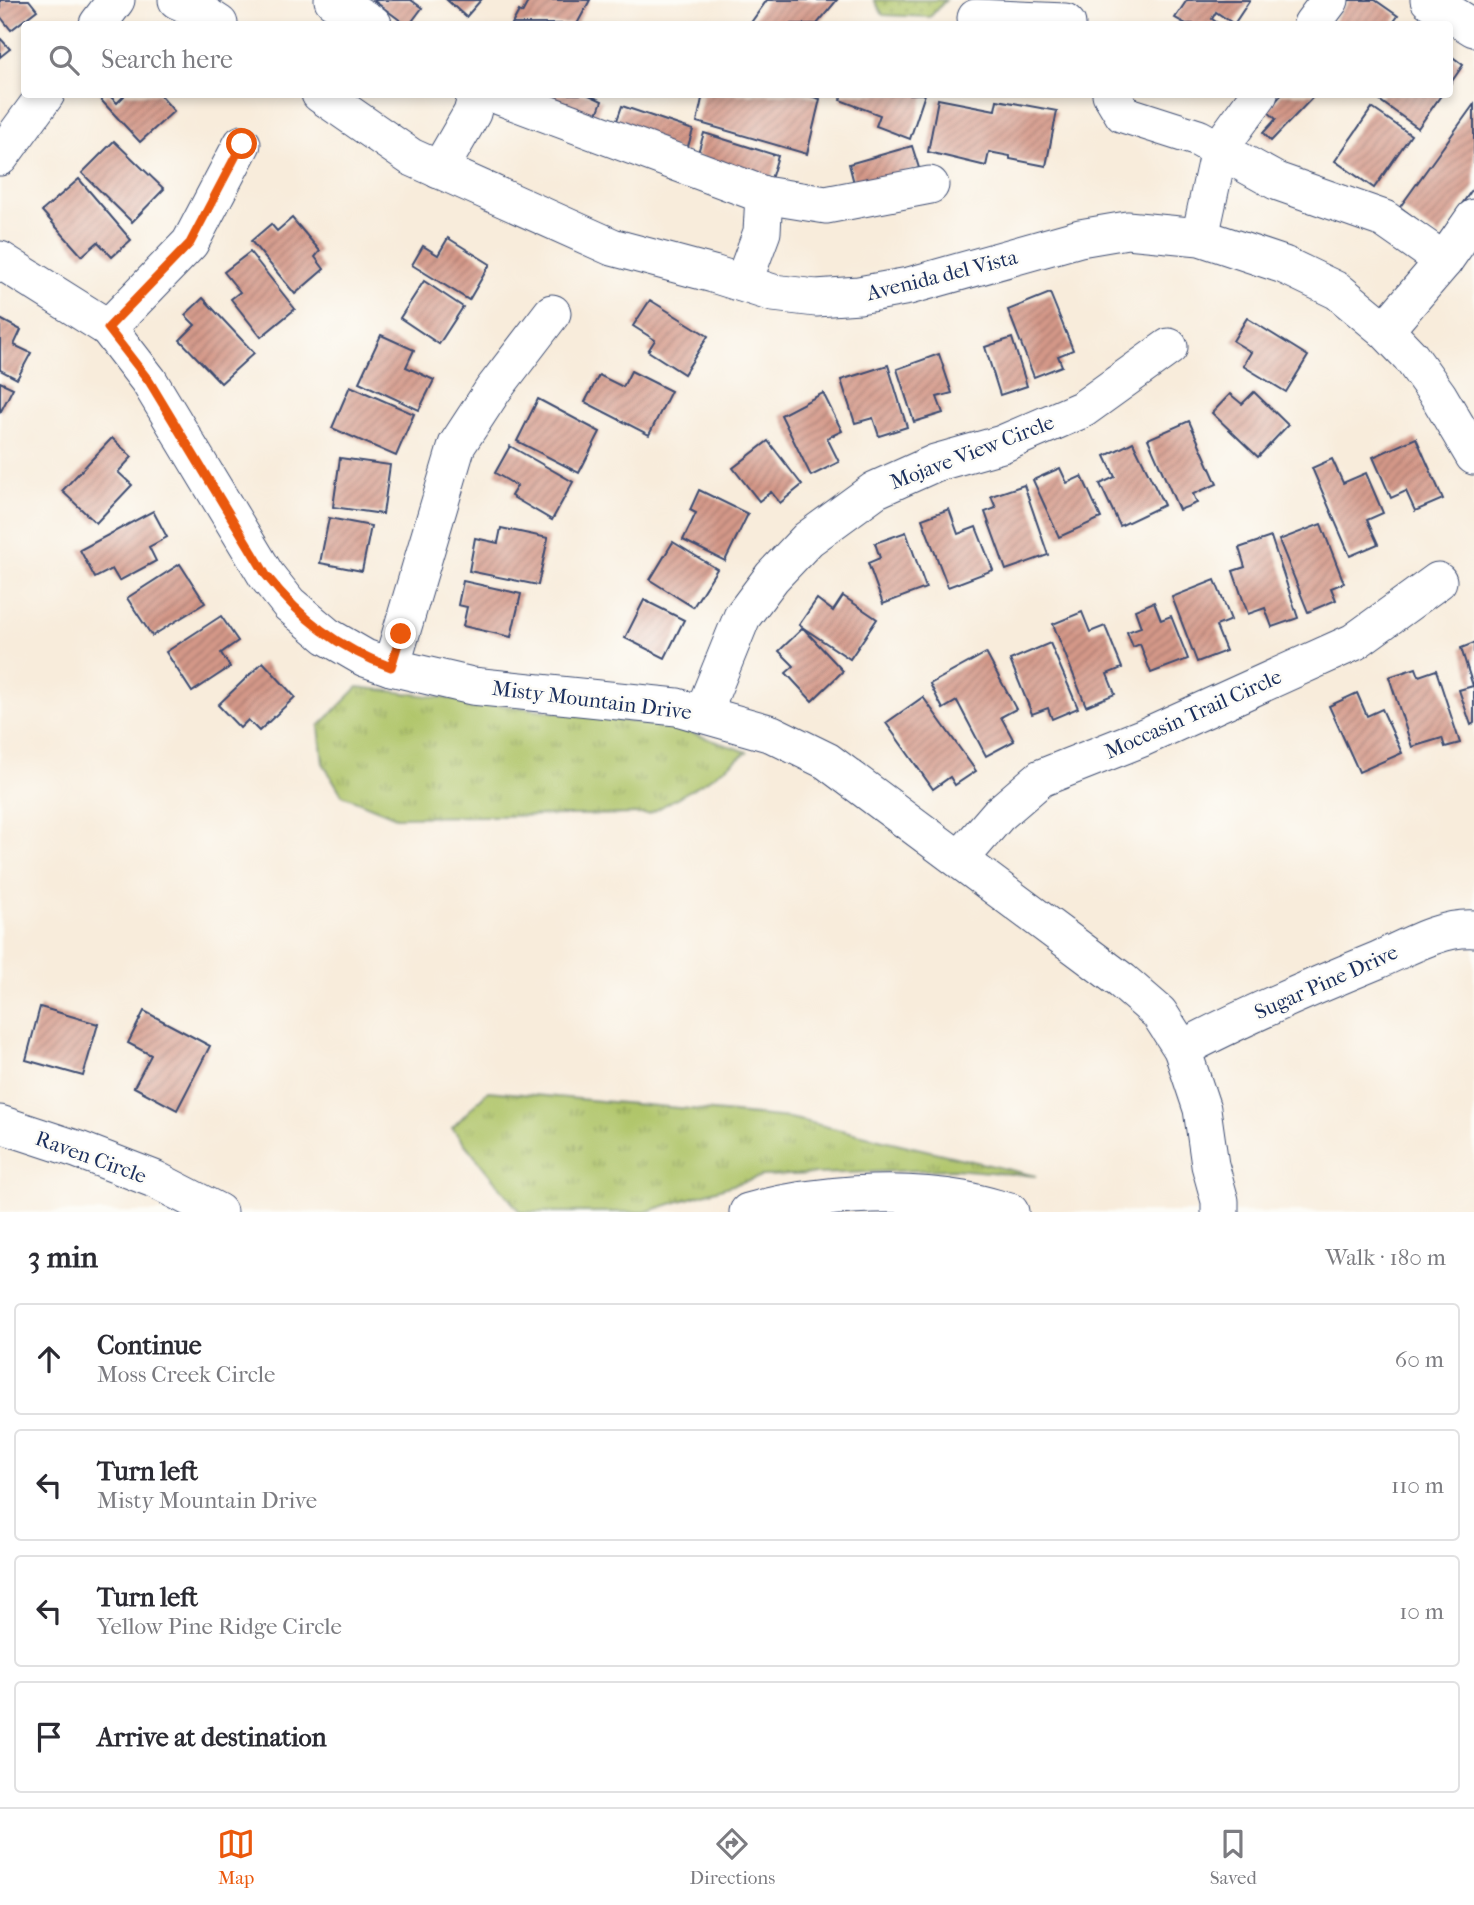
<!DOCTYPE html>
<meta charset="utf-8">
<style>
body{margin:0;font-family:"IM FELL French Canon",serif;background:#f2f2f3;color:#2b2b33}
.stop{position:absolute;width:21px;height:21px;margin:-16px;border:5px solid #ea580c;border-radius:50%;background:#fff}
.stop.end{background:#ea580c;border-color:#fff;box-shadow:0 2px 7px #0008}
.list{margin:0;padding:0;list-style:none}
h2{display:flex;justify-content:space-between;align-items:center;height:91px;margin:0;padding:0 28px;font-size:30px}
h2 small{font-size:23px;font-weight:400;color:#7c7c81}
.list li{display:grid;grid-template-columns:46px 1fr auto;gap:21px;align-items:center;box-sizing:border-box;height:112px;margin:0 14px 14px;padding:0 14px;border:2px solid #e1e1e2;border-radius:7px}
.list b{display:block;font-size:26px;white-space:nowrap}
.list p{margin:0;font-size:23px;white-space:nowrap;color:#7c7c81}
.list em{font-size:23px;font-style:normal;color:#7c7c81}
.icon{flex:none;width:38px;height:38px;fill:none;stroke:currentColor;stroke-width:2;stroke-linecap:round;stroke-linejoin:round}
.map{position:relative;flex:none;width:1474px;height:1212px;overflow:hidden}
.search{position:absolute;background:#fff;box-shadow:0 4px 10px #0003;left:21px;right:21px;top:21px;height:77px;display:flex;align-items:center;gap:18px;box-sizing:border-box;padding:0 24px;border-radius:7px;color:#7c7c81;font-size:26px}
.sheet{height:595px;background:#fff}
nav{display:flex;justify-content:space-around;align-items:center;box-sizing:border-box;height:98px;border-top:2px solid #e1e1e2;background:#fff;font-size:19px;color:#7c7c81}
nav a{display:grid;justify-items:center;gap:4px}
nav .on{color:#ea580c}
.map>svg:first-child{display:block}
</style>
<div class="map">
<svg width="1474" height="1212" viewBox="0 0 1474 1212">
<defs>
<pattern id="grass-dots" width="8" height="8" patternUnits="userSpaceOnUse" patternTransform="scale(1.75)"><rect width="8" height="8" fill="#afc468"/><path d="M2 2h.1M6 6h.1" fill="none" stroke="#8ea059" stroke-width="1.8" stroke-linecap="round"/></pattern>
<pattern id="park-tufts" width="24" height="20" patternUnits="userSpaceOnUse" patternTransform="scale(1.75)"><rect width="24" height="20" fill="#afc468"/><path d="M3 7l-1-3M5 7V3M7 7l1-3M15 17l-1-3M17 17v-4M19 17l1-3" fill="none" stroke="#8ea059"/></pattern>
<pattern id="building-hatch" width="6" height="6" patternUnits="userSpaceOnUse" patternTransform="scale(1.75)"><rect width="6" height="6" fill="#d49888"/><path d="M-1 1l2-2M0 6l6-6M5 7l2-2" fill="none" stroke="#ab7c72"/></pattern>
</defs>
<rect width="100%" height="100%" fill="#fdfcf7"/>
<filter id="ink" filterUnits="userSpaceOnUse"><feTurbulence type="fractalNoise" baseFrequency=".0143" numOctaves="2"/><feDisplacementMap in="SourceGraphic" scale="14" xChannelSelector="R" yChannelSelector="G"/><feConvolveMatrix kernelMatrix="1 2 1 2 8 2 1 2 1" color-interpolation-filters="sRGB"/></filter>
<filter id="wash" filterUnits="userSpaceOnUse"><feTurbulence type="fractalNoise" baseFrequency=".00686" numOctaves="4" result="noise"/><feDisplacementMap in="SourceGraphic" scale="28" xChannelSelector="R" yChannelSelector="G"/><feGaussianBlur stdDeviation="1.57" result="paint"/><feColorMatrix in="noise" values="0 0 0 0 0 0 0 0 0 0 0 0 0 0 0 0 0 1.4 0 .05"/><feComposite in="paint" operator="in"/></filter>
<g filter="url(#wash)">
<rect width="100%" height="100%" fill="#f8ecdb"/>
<path fill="url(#grass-dots)" stroke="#657a63" stroke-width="2" d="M874,0H946L930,17L883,15Z"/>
<g fill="url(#park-tufts)" stroke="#657a63" stroke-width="2">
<path d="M358,687L674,727L747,752L706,781L649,814L396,817L342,795L323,763L319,726Z"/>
<path d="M488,1091L790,1118L1036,1176L954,1169L762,1176L645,1212H520L452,1128Z"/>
</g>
<g id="blocks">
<g fill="url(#building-hatch)">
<path d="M0,0H29L37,10L11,30L0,16Z"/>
<path d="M373,0H411L422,8L410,24H405Z"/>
<path d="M447,0H481L466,17Z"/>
<path d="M529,0H590L577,24H512L519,11L522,13Z"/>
<path d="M767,0H837L817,24H750Z"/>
<path d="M1187,0H1250L1234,24L1216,12L1212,19L1219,24H1186L1175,18Z"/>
<path d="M1349,0H1375L1398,16L1392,24H1332Z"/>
<path d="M0,38L10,49L0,57Z"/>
<path d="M1450,55L1463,65L1450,84Z"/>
<path d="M108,94L117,103L124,96L123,94H159L174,111L140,142L101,100Z"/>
<path d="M528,94H587L602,101L594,122Z"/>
<path d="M703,94H804L820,99L807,154L697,122Z"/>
<path d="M842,94H925L910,139L876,126L880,115L840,100Z"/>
<path d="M1282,94H1316L1271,141L1263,133L1276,119L1267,111Z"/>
<path d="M1383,94H1442L1418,128L1379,100Z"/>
<path d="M938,99L995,110L997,100L1057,111L1046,166L1010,159V156L989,152L986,166L928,152Z"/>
<path d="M1474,104V187L1439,236L1400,207Z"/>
<path d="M622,106L693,130L686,153L614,129Z"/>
<path d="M1372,108L1411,135L1374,188L1335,161Z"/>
<path d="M704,133L778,156L771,179L697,156Z"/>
<path d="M114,141L164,189L132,222L82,173Z"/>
<path d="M912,146L919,168L855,187L849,164Z"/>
<path d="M79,179L131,240L112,257L98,242L82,256L42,211Z"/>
<path d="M292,218L320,251L315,257L324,269L295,294L251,241L271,224L277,231Z"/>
<path d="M448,238L490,264L469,300L412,265L423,246L438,255Z"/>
<path d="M250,252L295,309L261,337L231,299L240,292L224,272Z"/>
<path d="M424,281L463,307L439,344L400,318Z"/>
<path d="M1050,293L1073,350L1058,356L1062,366L1034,377L1008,310Z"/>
<path d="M203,298L254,353L221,383L180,340L195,325L185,315Z"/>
<path d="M650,300L708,336L684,374L648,351L655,340L633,326Z"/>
<path d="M1247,318L1308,356L1286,392L1243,366L1251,352L1233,341Z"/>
<path d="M0,319L21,330L14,345L31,353L17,379L0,370Z"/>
<path d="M381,335L414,350L406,367L434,380L419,410L359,382Z"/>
<path d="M1012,338L1027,386L1000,395L985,347Z"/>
<path d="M939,354L952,393L937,397L943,413L914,422L897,369Z"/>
<path d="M888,365L907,427L879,436L873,418L855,423L841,380Z"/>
<path d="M631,371L671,391L649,435L585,402L599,375L623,387Z"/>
<path d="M0,382L13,388L0,413Z"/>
<path d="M350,386L414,414L396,456L332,428Z"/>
<path d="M1254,392L1288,425L1258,457L1212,413L1230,394L1242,404Z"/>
<path d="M823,393L842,431L827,438L839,462L811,476L781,415Z"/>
<path d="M538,399L600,432L579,473L517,441Z"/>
<path d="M1189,421L1217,484L1193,494L1197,503L1179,510L1148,439Z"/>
<path d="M112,438L132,457L118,472L132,485L96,523L62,491Z"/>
<path d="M1416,438L1443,499L1415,511L1406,491L1391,498L1373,457Z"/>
<path d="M768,441L802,485L780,503L771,492L759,501L733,468Z"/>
<path d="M1133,442L1164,505L1120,526L1100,484L1115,477L1105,456Z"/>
<path d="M510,446L573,482L552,520L511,496L517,486L495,473Z"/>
<path d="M340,458L390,465L383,514L333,507Z"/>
<path d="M1332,459L1343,483L1366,473L1383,513L1367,520L1378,544L1350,556L1312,468Z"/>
<path d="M1060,468L1067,483L1082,476L1101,518L1059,537L1033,480Z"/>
<path d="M1024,485L1048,555L1006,570L985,512L996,508L991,496Z"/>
<path d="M699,490L748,514L725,561L683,540L696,513L690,510Z"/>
<path d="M949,509L958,534L976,527L993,570L948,587L922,519Z"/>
<path d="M153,511L167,537L149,547L156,561L119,581L112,569L95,578L80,550Z"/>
<path d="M329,518L371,526L362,571L320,563Z"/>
<path d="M1321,524L1344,583L1331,588L1336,600L1308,612L1279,540Z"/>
<path d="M501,528L548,538L538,585L469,571L475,538L498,543Z"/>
<path d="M906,532L926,588L883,604L868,563L880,558L875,543Z"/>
<path d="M1271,537L1298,618L1272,627L1265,608L1248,614L1233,571L1245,567L1239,548Z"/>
<path d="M673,542L717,569L693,607L650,580Z"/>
<path d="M180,564L205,603L152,636L127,598Z"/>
<path d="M1215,580L1231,620L1216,626L1226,651L1197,662L1172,597Z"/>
<path d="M463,581L521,594L511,637L463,626L467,607L458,605Z"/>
<path d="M843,596L877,619L850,659L799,625L817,599L833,611Z"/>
<path d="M644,600L684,620L665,658L625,638Z"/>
<path d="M1154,602L1161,620L1171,616L1188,659L1151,673L1140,644L1133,647L1127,632L1141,627L1135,610Z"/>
<path d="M1082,612L1090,632L1105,626L1122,668L1107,674L1115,694L1086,706L1053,624Z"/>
<path d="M221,616L238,641L221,653L230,667L192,692L166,652Z"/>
<path d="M803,628L843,671L812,701L786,673L794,666L779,651Z"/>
<path d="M1050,643L1078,708L1052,719L1048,708L1032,714L1010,660Z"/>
<path d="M1474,643V723L1471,725L1459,690L1473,686L1461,648Z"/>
<path d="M986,653L1016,709L1001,717L1014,741L986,756L957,701L943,709L930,684Z"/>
<path d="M263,662L295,697L259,731L248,720L240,728L218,705Z"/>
<path d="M1416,668L1419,676L1436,670L1460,743L1445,747L1442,738L1412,747L1389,677Z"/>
<path d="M1357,693L1367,716L1382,709L1402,753L1359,772L1329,706Z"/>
<path d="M923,697L976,771L955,785L950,777L933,789L886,723Z"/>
<path d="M40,1007L98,1024L83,1076L26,1060Z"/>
<path d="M144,1011L210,1046L177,1110L134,1087L151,1055L128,1043Z"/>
</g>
</g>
</g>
<g filter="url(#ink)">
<use href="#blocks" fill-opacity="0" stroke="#3c4b71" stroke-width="2"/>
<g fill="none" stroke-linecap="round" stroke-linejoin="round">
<defs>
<g id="minor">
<path d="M177,0L193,7L219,24"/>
<path d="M333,0L373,24"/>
<path d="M1429,0L1474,28"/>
<path d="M976,18L1065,22L1067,24"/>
<path d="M98,24L116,0"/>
<path d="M1312,24L1330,0"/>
<path d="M320,94L411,157L612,247L713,274L773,293L816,298L859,295L909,286L1080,238L1127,230L1200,237L1284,265L1338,291L1385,330L1410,356L1438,395L1474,456"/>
<path d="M494,94L764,195L762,232L743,283"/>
<path d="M1111,94L1123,114L1198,138L1276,181L1384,219L1444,261"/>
<path d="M0,157L46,94"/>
<path d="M439,170L472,113L477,94"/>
<path d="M764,195L826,205L930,185"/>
<path d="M1200,237L1219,149L1259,94"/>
<path d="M0,260L108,328L149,381L266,575L289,604L327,636L365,658L391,667L472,686L677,707L772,734L827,761L1122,981L1159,1013L1182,1049L1202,1109L1210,1165L1220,1201V1212"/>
<path d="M108,328L190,243L242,144"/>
<path d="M1385,330L1444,261L1474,218"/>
<path d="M391,667L457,445L493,390L552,313"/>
<path d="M703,713L742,617L772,577L808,539L875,490L935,463L1002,444L1083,409L1169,347"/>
<path d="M960,859L998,815L1041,778L1142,738L1354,642L1438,581"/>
<path d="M1182,1049C1246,1015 1312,987 1378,960C1408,947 1441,927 1474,929"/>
<path d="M0,1124L79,1150L154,1179L218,1212"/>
<path d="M748,1212C813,1194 897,1188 963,1200C979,1203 995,1208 1010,1212"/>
</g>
</defs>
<use href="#minor" stroke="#3c4b71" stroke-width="39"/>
<use href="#minor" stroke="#fff" stroke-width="37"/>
</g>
</g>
<g fill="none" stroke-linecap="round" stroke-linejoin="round" filter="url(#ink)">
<path stroke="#ea580c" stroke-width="9" d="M242,144L190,243L108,328L149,381L266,575C301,619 338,648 391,667L401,634"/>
</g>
<g text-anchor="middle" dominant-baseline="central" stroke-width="5" stroke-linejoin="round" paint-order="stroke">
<g font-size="21" fill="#1b2f5e" stroke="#fdfcf7">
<text transform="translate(942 275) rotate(-14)">Avenida del Vista</text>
<text transform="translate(972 452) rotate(-21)">Mojave View Circle</text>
<text transform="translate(592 700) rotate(7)">Misty Mountain Drive</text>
<text transform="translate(1193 714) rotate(-24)">Moccasin Trail Circle</text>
<text transform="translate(1326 982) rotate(-24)">Sugar Pine Drive</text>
<text transform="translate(91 1157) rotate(20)">Raven Circle</text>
</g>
</g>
</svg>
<div class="stop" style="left:242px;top:144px"></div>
<div class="stop end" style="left:401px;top:634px"></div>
<div class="search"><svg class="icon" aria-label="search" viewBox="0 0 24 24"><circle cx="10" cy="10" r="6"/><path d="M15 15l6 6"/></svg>Search here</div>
</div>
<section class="sheet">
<h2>3 min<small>Walk · 180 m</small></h2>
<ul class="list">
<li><svg class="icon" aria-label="ahead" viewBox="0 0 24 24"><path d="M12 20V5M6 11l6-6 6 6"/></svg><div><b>Continue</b><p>Moss Creek Circle</p></div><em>60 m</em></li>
<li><svg class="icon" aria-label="left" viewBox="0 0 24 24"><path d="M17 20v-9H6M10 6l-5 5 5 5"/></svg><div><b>Turn left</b><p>Misty Mountain Drive</p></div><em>110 m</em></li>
<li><svg class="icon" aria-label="left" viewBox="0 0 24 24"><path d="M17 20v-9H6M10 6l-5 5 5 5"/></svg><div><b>Turn left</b><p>Yellow Pine Ridge Circle</p></div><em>10 m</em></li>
<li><svg class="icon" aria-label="arrive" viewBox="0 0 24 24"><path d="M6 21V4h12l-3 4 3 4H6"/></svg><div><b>Arrive at destination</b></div></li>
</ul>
</section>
<nav>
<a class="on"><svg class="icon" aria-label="map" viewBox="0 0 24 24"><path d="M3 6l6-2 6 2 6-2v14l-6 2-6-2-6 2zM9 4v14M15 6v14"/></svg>Map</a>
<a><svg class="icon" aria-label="directions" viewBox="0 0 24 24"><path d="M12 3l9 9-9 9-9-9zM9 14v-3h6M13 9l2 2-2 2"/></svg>Directions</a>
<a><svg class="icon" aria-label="saved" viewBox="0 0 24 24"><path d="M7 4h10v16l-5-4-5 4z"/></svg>Saved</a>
</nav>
